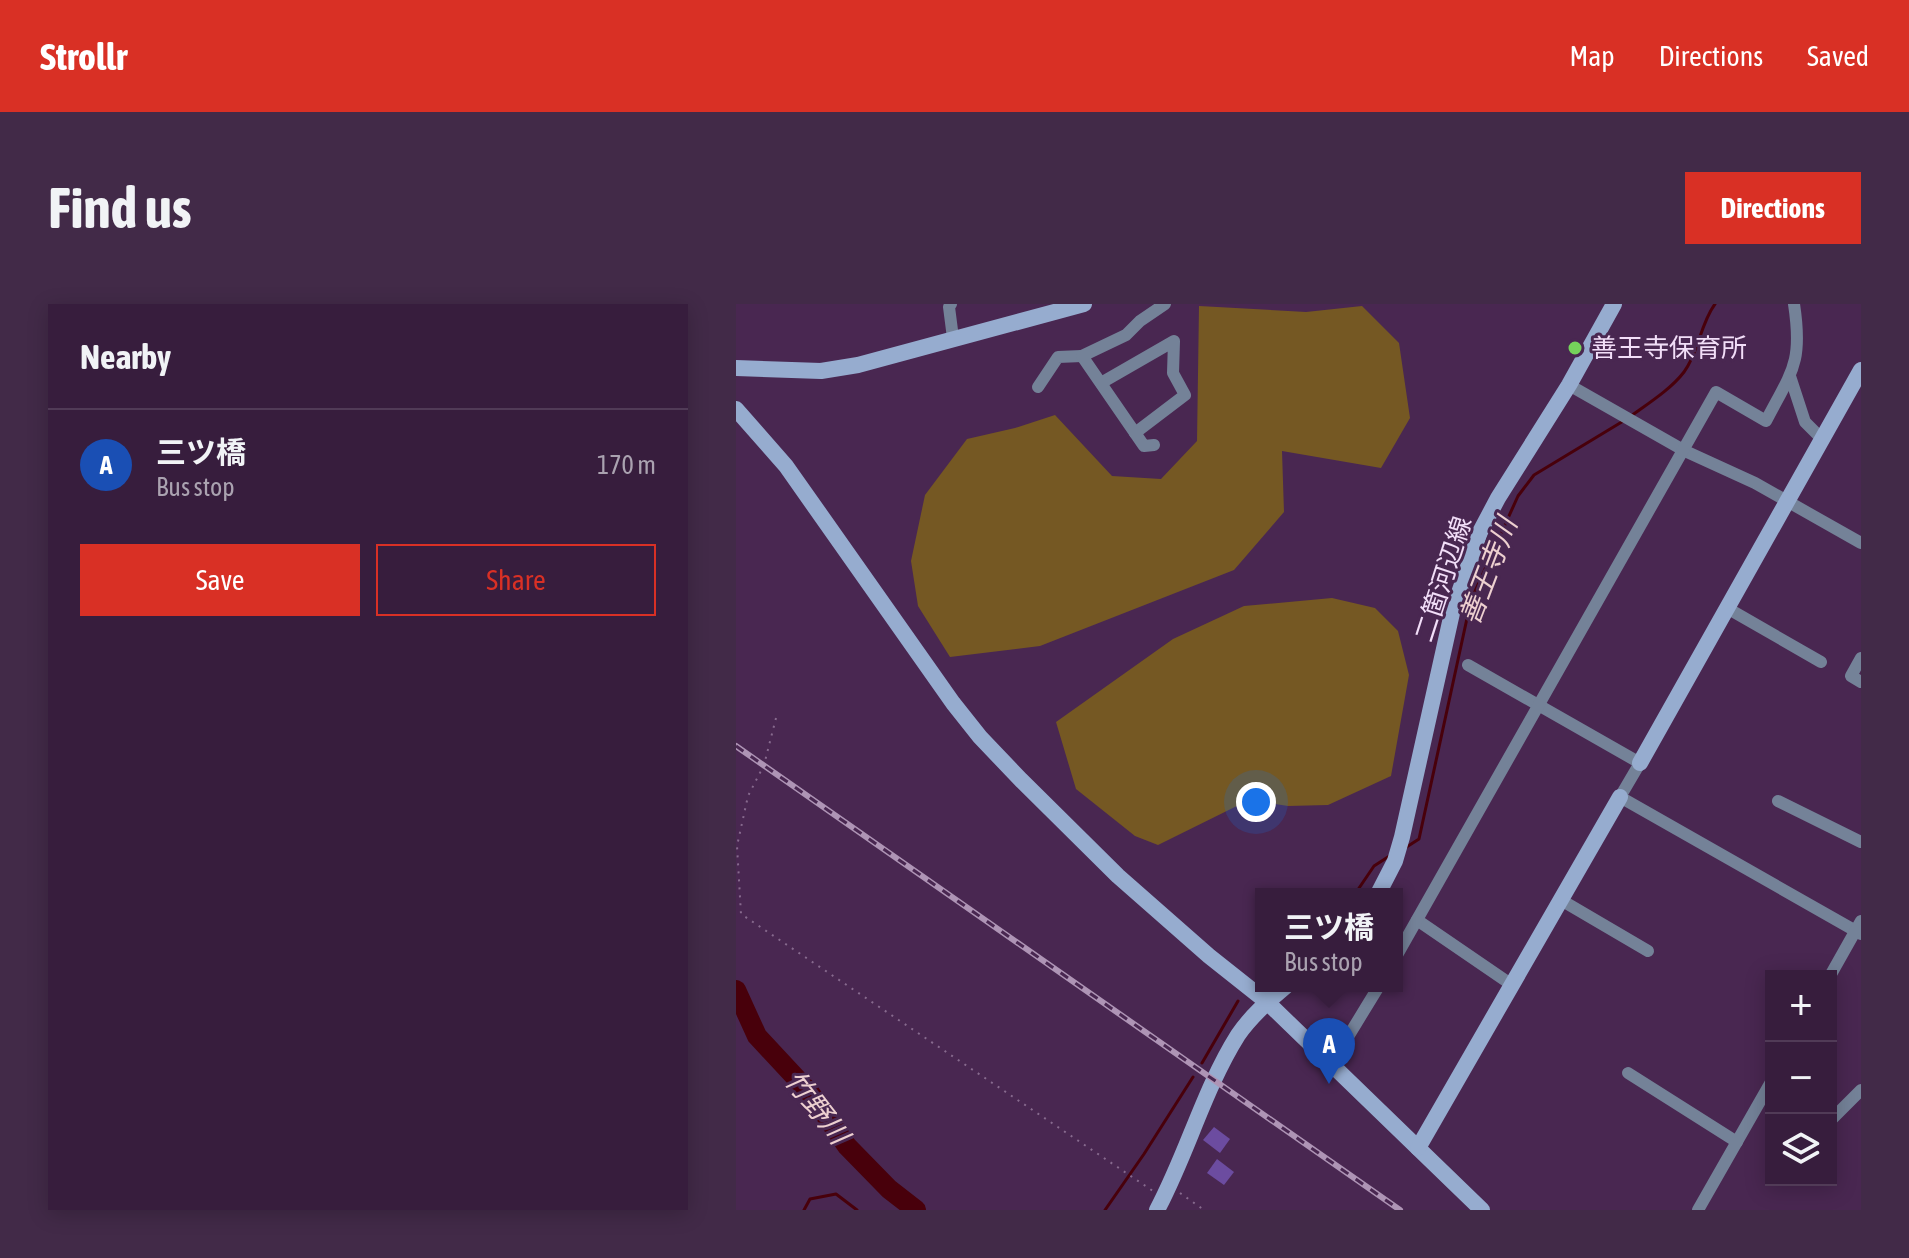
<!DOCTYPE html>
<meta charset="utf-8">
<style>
body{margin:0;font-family:"Asap Condensed","Noto Sans JP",sans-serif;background:#422a48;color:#f1f3f6}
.controls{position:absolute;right:24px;bottom:24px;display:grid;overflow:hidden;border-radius:0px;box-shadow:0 4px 20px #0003}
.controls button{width:72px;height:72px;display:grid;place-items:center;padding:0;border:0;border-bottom:2px solid #513b57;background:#371d3d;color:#f1f3f6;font:40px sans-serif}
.you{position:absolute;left:520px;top:498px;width:28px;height:28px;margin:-20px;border:6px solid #fff;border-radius:50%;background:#1a73e8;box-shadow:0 0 0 12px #1a73e833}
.badge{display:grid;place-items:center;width:52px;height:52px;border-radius:50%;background:#d93025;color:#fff;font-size:26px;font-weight:700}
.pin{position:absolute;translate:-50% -66px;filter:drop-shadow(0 2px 4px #0008)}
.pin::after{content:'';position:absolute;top:42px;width:28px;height:24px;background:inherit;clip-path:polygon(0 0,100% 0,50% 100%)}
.popup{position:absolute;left:519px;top:584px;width:148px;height:104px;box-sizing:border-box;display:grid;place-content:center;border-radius:0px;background:#371d3d;filter:drop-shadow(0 2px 6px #0005);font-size:26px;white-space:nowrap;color:#aaa2b0}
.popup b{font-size:30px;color:#f1f3f6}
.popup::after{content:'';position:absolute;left:50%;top:100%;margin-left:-16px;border:16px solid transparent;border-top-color:#371d3d}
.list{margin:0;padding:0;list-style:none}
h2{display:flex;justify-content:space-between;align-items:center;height:104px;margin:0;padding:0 32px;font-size:34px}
h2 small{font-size:26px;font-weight:400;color:#aaa2b0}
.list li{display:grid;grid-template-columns:52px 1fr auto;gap:24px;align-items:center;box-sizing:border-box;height:112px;padding:0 32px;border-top:2px solid #513b57}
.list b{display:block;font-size:30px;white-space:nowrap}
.list p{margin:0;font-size:26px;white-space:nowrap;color:#aaa2b0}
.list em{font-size:26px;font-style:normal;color:#aaa2b0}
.actions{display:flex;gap:16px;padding:24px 32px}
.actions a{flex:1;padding:18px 0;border:2px solid #d93025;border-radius:0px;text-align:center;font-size:28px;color:#d93025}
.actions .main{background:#d93025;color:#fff}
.icon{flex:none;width:44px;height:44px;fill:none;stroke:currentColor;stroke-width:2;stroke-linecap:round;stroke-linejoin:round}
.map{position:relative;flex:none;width:1125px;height:906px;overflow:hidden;border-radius:0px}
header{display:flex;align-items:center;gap:48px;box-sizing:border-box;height:112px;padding:0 40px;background:#d93025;color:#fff}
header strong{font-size:38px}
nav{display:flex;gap:44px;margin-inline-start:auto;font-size:28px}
.intro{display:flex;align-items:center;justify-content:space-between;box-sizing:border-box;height:192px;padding:0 48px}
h1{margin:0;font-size:56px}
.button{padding:20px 36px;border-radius:0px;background:#d93025;color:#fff;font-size:28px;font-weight:700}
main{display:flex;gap:48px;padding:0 48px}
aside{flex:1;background:#371d3d;border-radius:0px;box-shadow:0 4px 20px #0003}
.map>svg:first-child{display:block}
</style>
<header>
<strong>Strollr</strong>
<nav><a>Map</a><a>Directions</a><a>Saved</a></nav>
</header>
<div class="intro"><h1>Find us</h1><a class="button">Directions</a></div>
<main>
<aside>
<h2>Nearby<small></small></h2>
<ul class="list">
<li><span class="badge" style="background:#1a4fb4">A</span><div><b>三ツ橋</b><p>Bus stop</p></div><em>170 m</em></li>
</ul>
<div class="actions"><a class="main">Save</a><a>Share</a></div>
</aside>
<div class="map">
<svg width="1125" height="906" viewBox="0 0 1125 906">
<rect width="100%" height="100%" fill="#492751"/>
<g fill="#755823">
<path d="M463,2L570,8L626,2L663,39L674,114L645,164L546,147L548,208L498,266L304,342L214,353L182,302L175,257L189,191L231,135L279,124L319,111L376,172L425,175L461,137Z"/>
<path d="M596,294L639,304L662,327L673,371L655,472L592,501L552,502L513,496L422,541L399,532L340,485L320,418L437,335L508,302Z"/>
</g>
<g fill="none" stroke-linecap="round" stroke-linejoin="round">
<g stroke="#48000b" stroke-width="3">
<path d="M895,112C913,99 935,85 948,68C963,48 964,20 979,0"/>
<path d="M669,544L683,535L735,296L782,192L798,171L889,116"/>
<path d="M619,590L638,562L655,551"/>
<path d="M466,759L502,697"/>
<path d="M68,906L74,895L100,890L121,906"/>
<path d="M369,906L408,850L457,773"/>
</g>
<path stroke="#48000b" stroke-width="20" d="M0,686L21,732L74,789L111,842L153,885L180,906"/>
</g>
<g fill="#6c4ca0">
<path d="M478,823L494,835L484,849L467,836Z"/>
<path d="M481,855L498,868L488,881L471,869Z"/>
</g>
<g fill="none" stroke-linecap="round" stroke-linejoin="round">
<g stroke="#876a8e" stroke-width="2" stroke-dasharray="2 6" stroke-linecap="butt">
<path d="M40,414L28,461L12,492L1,542L5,610L417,887"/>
<path d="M444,889L468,906"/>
</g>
<g stroke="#748298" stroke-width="12">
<path d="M215,0L213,3L217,34"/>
<path d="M1054,72L1069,118L1087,136"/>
<path d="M365,79L438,37L437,69L449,91L399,129"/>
<path d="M833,81L949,147L1019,179L1125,239"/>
<path d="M302,83L322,53L346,52"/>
<path d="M418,141L408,142L346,52L390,31L404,17L429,0"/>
<path d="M991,304L1085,358"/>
<path d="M1125,354L1115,372L1125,378"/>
<path d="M732,361L904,459L884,493L1125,630"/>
<path d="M1042,497L1125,538"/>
<path d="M825,596L912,647"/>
<path d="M681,616L776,681"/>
<path d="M661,651L980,88L1030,117C1056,67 1067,59 1058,0"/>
<path d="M1094,672L1125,617"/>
<path d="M596,759L643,682"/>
<path d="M892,769L1001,838"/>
<path d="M1095,816L1125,786"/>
<path d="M962,906L1035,778"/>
</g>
<g stroke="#96accf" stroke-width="16">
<path d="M0,64L85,67L122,61L348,0"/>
<path d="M0,105L50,162L217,399L244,433L285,476L382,572L473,652L531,698L746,906"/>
<path d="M904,459L1125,66"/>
<path d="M642,590L659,557L666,533L716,309L744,228L762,194L833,81L878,0"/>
<path d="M682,844L884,493"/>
<path d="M421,906C451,850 468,785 502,731C515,712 532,697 550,682"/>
</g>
<defs>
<path id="rail" d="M0,442L664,906"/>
</defs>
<use href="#rail" stroke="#ae94b5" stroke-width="6"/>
<use href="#rail" stroke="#492751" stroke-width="3" stroke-dasharray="9" stroke-linecap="butt"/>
</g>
<circle fill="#75d25b" stroke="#492751" stroke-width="3" cx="839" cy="44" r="8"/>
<g text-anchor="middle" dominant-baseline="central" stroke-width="6" stroke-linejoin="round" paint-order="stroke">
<g font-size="26" fill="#f2def8" stroke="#492751" text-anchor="start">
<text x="855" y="44">善王寺保育所</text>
</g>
<g font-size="26" fill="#f2def8" stroke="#492751">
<text transform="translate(707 275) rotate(-72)">二箇河辺線</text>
</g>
<g font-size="28" font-style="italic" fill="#edd0d0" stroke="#492751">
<text transform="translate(752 267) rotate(-69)">善王寺川</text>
<text transform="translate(81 803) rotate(52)">竹野川</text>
</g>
</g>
</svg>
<div class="controls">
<button>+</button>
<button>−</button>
<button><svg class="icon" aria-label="layers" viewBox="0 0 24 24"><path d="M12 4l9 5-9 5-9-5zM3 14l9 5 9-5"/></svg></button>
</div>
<div class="you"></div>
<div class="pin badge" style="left:593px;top:780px;background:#1a4fb4">A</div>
<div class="popup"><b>三ツ橋</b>Bus stop</div>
</div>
</main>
